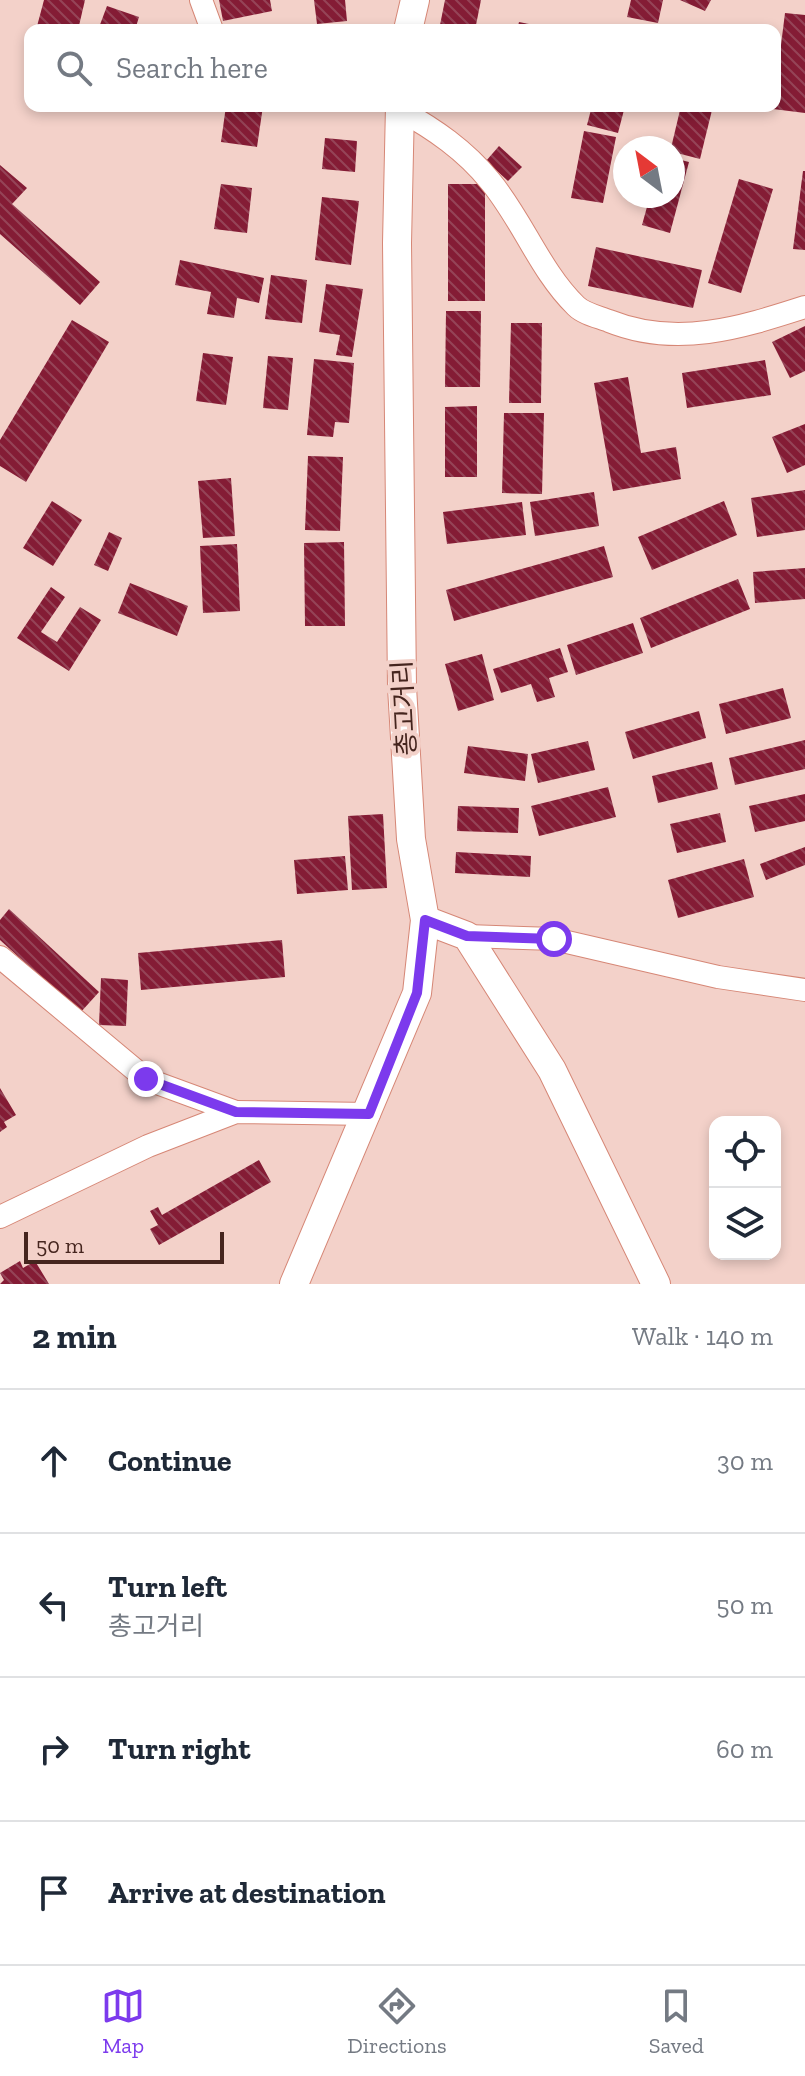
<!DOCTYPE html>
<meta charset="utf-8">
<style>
body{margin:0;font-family:"Zilla Slab","Noto Sans KR",serif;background:#f6f6f7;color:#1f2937}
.controls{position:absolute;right:24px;bottom:24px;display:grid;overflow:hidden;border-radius:16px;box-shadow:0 4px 12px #0003}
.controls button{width:72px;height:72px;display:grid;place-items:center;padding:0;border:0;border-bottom:2px solid #e0e1e3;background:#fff;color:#1f2937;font:40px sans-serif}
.compass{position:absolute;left:613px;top:136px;width:72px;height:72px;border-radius:50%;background:#fff;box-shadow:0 4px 12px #0003;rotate:328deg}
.scale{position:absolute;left:24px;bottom:20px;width:200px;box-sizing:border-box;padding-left:8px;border:4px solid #45251e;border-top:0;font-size:22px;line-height:28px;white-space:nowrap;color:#45251e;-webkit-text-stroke:6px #f3d1c9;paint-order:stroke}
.stop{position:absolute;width:24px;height:24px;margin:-18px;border:6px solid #7c3aed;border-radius:50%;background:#fff}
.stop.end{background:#7c3aed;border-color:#fff;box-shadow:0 2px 8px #0008}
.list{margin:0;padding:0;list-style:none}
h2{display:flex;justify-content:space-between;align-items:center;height:104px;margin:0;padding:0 32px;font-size:34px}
h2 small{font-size:26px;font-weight:400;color:#747a83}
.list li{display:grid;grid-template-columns:52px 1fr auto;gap:24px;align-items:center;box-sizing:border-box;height:144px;padding:0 32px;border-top:2px solid #e0e1e3}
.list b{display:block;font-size:30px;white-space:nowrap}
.list p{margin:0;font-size:26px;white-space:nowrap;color:#747a83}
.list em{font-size:26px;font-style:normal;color:#747a83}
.icon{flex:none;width:44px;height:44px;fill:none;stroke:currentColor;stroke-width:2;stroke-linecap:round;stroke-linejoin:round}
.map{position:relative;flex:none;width:805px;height:1284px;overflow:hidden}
.search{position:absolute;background:#fff;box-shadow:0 4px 12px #0003;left:24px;right:24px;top:24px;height:88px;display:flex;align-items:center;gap:20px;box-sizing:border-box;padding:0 28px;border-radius:16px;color:#747a83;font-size:30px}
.sheet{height:680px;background:#fff}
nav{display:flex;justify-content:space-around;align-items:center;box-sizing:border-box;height:112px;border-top:2px solid #e0e1e3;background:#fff;font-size:22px;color:#747a83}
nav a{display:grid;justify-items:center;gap:4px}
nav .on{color:#7c3aed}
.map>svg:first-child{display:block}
</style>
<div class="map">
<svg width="805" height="1284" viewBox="0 0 805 1284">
<defs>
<pattern id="building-back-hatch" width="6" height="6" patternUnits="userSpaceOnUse" patternTransform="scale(2)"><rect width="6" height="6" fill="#841c35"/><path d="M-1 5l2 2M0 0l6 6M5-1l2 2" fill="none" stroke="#954457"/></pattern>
</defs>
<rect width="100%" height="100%" fill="#f3d1c9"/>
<g fill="url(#building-back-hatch)">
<path d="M44,0H85L78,30H36Z"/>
<path d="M219,0H270L272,11L223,21Z"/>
<path d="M314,0H345L347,21L317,24Z"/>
<path d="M445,0H481L475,30H439Z"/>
<path d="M631,0H663L658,23L627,17Z"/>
<path d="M680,0H711L705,11Z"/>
<path d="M107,6L139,17L135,30H98Z"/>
<path d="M785,13L805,15V113L773,109Z"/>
<path d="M519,22L554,29L553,30H517Z"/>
<path d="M226,106H263L257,147L221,142Z"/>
<path d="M592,106H625L618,133L587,125Z"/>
<path d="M681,106H713L700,159L673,152L671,148Z"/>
<path d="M584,131L616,137L603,203L571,198Z"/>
<path d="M325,138L357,141L355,172L322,169Z"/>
<path d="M499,146L522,167L508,181L486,161Z"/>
<path d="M673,158L689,162L670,233L642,225L650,196H673Z"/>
<path d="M0,165L27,188L12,204L100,282L80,305L0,234Z"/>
<path d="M803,171H805V250L793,249Z"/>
<path d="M739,179L773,189L741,293L708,283Z"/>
<path d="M221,184L252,188L247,233L214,229Z"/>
<rect x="448" y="184" width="37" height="117"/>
<path d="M322,197L359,201L351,265L315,260Z"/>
<path d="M596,247L702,270L693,308L588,286Z"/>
<path d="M180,260L264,278L259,303L237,298L234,318L207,314L211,292L175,285Z"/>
<path d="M271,275L307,280L302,323L265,319Z"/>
<path d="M326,284L363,289L352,357L336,355L340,335L319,332Z"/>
<path d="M446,311H481L480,387H445Z"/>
<path d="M72,320L109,342L26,482L0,466V440Z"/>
<path d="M511,323H542L541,403H509Z"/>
<path d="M805,326V371L790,378L772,342Z"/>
<path d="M203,353L233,357L226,405L196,401Z"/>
<path d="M268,356L293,358L288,410L263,408Z"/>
<path d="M314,359L354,363L349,423L335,422L333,437L307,435Z"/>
<path d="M765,360L771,395L687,408L682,373Z"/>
<path d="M628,377L641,453L676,447L681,479L613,491L594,383Z"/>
<path d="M477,406V477H445V407Z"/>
<path d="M504,413H544L542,494L502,493Z"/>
<path d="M805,424V465L787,473L772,437Z"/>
<path d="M308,456L343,457L340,531L305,530Z"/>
<path d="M231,478L235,536L203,538L198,481Z"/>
<path d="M805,490V530L757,537L751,498Z"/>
<path d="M594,492L599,526L535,536L530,502Z"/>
<path d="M52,501L82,520L53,566L23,548Z"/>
<path d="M724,501L737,535L652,570L638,537Z"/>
<path d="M522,502L526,535L447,544L443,512Z"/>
<path d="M109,532L122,538L108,571L94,565Z"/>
<path d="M344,542L345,626H305L304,543Z"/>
<path d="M237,544L240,611L203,613L200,546Z"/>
<path d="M604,546L613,577L454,621L446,590Z"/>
<path d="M805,568V599L755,603L753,572Z"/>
<path d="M738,579L750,609L651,648L640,618Z"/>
<path d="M130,583L188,606L177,636L118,613Z"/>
<path d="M51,587L65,597L41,632L57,642L80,607L101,620L69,671L17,638Z"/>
<path d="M633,623L643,653L576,675L567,645Z"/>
<path d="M560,648L568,672L549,678L555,697L537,702L531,684L501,693L493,669Z"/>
<path d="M482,654L494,700L458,711L445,664Z"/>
<path d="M783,688L791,718L726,734L719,704Z"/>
<path d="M699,711L706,738L633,759L625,732Z"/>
<path d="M805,740V769L735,785L729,758Z"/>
<path d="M588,741L595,770L538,783L531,754Z"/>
<path d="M468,746L528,754L525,781L464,773Z"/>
<path d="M712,762L718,789L658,803L652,776Z"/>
<path d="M608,787L616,817L539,836L531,806Z"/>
<path d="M805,794V821L755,832L749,806Z"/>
<path d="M458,806L519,808L518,833L457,831Z"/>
<path d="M720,813L726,842L677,853L670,824Z"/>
<path d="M383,814L387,888L352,890L348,816Z"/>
<path d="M805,847V865L766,880L760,864Z"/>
<path d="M456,852L531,856L530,877L455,873Z"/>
<path d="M345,856L348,890L297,894L294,860Z"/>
<path d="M744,859L754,897L678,918L668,880Z"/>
<path d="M9,909L99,992L80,1013L0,940V920Z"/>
<path d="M282,940L285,977L141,990L138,953Z"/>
<path d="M101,978L128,980L126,1026L99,1025Z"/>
<path d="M0,1088L16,1115L4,1122L7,1127L0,1132Z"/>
<path d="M259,1160L271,1182L159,1245L150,1229L158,1225L150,1211L158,1207L162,1215Z"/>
<path d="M20,1261L23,1268L35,1261L49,1284H0L4,1280L0,1273Z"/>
</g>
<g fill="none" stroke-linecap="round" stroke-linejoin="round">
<defs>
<g id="minor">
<path d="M201,0L212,30"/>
<path d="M400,110C434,129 465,150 490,181C522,219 540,271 576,306C584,314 599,317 609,321C676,348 740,328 805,307"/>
<path d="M467,936L554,939L718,977L805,990"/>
<path d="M0,957L146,1079L236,1112"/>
<path d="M0,1217L148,1146L236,1112L369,1114"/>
</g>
<g id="tertiary">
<path d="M408,30L415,0"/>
<path d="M425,920L467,936L552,1070L656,1284"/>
<path d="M294,1284L417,993L425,920L411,839L402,687L397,243L400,106"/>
</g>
</defs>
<use href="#minor" stroke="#d68776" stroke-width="24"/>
<use href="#tertiary" stroke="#d68776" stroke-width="30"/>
<use href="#minor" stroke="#fff" stroke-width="22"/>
<use href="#tertiary" stroke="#fff" stroke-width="28"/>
</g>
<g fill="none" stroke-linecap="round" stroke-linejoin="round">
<path stroke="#7c3aed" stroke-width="10" d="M146,1079L236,1112L369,1114L417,993L425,920L467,936L554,939"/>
</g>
<g text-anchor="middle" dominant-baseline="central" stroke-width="8" stroke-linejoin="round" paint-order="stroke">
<g font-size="26" fill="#45251e" stroke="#f3d1c9">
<text transform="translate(404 708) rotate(-93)">총고거리</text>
</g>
</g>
</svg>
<div class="controls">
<button><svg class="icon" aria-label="locate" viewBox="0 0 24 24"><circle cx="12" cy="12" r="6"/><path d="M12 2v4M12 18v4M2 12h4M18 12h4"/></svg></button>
<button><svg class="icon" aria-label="layers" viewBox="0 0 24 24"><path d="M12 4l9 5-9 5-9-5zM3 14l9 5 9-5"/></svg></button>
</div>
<svg class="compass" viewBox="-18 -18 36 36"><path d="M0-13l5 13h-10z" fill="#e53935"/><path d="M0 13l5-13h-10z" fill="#747a83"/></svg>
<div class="scale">50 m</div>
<div class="stop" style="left:554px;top:939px"></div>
<div class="stop end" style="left:146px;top:1079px"></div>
<div class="search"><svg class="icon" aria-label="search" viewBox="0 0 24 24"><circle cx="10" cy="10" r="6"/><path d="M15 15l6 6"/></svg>Search here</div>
</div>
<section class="sheet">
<h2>2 min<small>Walk · 140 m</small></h2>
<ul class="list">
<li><svg class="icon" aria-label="ahead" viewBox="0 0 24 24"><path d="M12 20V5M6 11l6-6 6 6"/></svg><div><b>Continue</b></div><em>30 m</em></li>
<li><svg class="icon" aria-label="left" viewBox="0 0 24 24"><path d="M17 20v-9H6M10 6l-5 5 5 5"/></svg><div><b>Turn left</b><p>총고거리</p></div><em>50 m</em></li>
<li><svg class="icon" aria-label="right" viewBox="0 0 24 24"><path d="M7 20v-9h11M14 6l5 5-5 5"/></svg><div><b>Turn right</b></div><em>60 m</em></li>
<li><svg class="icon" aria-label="arrive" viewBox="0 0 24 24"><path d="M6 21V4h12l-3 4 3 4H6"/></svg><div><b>Arrive at destination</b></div></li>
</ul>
</section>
<nav>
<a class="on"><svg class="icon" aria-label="map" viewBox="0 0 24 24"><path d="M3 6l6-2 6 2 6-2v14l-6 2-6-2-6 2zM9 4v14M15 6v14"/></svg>Map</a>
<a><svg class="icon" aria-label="directions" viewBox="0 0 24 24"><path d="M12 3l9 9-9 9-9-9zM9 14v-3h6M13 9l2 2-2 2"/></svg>Directions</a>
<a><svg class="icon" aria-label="saved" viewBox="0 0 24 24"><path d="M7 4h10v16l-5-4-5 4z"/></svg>Saved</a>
</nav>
